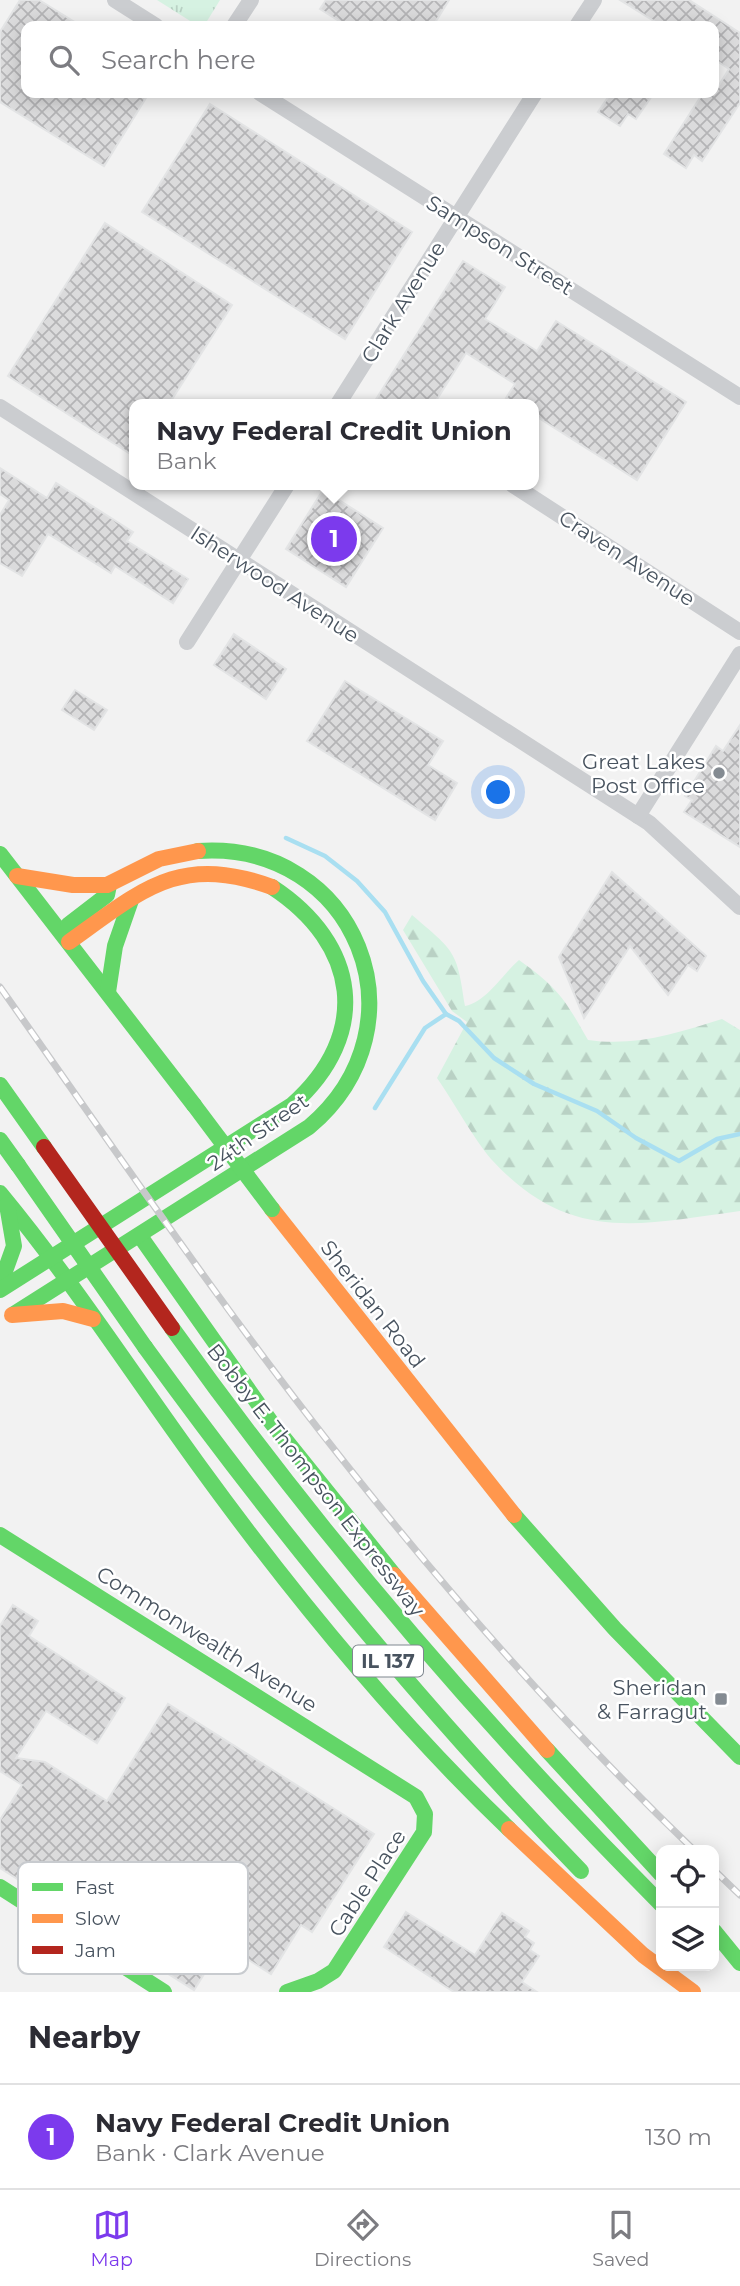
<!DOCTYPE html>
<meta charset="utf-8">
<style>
body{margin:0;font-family:Montserrat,sans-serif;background:#f2f2f3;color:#2b2b33}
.controls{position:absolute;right:21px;bottom:21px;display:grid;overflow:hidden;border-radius:14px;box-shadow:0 4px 18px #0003}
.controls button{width:63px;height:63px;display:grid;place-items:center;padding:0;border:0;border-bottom:2px solid #e1e1e2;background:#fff;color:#2b2b33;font:35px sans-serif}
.you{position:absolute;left:499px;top:793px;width:24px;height:24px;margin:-18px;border:5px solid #fff;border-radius:50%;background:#1a73e8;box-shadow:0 0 0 10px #1a73e833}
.badge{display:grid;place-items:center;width:46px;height:46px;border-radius:50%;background:#7c3aed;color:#fff;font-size:23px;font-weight:700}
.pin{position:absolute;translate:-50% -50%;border:4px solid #fff;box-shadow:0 2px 7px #0006}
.popup{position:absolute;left:129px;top:399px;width:410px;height:91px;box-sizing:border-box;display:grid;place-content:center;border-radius:14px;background:#fff;filter:drop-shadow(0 2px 5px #0005);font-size:23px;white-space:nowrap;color:#7c7c81}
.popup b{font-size:26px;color:#2b2b33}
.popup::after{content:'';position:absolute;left:50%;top:100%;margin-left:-14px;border:14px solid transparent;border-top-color:#fff}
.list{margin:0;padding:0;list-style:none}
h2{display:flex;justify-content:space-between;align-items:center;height:91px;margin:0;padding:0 28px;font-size:30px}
h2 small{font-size:23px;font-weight:400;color:#7c7c81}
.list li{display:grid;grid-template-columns:46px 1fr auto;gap:21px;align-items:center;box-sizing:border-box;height:105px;padding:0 28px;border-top:2px solid #e1e1e2}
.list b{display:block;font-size:26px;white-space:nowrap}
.list p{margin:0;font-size:23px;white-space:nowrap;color:#7c7c81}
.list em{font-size:23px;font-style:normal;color:#7c7c81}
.icon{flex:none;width:38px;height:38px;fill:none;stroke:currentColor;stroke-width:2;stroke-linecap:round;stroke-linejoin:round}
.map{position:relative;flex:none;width:740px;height:1992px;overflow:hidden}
.search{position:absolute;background:#fff;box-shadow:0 4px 18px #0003;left:21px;right:21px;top:21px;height:77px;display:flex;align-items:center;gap:18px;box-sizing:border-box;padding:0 24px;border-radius:14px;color:#7c7c81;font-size:26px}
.sheet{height:196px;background:#fff}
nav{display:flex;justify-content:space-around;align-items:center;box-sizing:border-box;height:98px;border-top:2px solid #e1e1e2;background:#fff;font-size:19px;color:#7c7c81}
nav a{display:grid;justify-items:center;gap:4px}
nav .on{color:#7c3aed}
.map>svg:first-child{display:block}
</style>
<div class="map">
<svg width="740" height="1992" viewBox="0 0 740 1992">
<defs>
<pattern id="grass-tufts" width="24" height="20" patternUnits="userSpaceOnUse" patternTransform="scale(1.75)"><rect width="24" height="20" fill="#d6f2e2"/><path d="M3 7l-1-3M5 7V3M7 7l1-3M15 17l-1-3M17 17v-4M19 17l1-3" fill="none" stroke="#b9d1c4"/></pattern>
<pattern id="forest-firs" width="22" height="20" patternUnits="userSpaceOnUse" patternTransform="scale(1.75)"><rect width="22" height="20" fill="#d6f2e2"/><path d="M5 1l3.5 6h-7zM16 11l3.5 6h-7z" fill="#b9d1c4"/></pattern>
<pattern id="building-cross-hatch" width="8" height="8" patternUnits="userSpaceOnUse" patternTransform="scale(1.75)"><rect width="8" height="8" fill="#dbdbdc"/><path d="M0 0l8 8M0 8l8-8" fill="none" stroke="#b4b4b6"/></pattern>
</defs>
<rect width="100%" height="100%" fill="#f2f2f2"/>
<path fill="url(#grass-tufts)" d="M157,0H220L204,26H198Z"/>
<path fill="url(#forest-firs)" d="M412,915C455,952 457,950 465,1006C487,1001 501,976 519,960C559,989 564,998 588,1040C635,1047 677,1033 722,1019L740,1030V1211C638,1225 569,1244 491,1159C474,1139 453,1101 437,1078L467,1022L452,1011L403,930Z"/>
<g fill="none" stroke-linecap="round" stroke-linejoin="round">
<g stroke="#a9dff1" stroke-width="4.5">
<path d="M286,838L325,856L357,881L385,912L423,981L446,1014L459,1021L494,1058L534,1084L597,1111L636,1138L679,1161L717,1139L740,1134"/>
<path d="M375,1108L425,1028L446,1014"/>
</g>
</g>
<g fill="url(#building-cross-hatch)" stroke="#e3e4e5" stroke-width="2">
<path d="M20,0H39L81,26H26V93H149L104,166L0,102V32Z"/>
<path d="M326,0H449L433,26H347L320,9Z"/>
<path d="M620,0H689L740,33V103L702,161L694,155L686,168L664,154L703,93H714L729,69L714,59V26H662Z"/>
<path d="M611,93H654L636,119L628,114L620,126L598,112Z"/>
<path d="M210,104L412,232L345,339L142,212Z"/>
<path d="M105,223L232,305L169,404H135V457L8,376Z"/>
<path d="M463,261L505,287L485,319L537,351L556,321L686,402L637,480L534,415V404H516L506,398L515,384L466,353L434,404H373Z"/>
<path d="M0,468L47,498L56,483L133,532L127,541L188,579L173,603L115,566L111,573L48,534L22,576L0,563V515L9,500L0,494Z"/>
<path d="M323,490L383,528L346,587L286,549Z"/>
<path d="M234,634L286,669L266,699L214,665Z"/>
<path d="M345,681L443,741L428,765L457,783L435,820L307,741Z"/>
<path d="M75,690L107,710L94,730L62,710Z"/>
<path d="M740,725V847L684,812L692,800L685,796L716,746L723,751Z"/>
<path d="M612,872L706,956L697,971L688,965L668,995L630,946L584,1018L559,957Z"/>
<path d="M13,1605L38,1621L29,1636L125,1698L97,1743L46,1711L16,1758L45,1762L107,1801L168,1704L374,1834L312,1932L301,1925L271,1974L223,1944L194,1990L0,1868V1820L22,1785L0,1771V1626Z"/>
<path d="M406,1912L475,1955L502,1913L529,1931L525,1937L534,1943L530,1950L539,1956L522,1982L537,1992H454L384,1947Z"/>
</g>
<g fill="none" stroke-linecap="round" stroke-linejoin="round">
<g stroke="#cbcdd0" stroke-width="16">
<path d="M115,0L156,26"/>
<path d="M234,26L251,0"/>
<path d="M577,26L594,0"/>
<path d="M260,93L740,397"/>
<path d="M338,404L535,93"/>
<path d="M0,407L649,823L740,907"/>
<path d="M513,485L740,632"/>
<path d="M187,642L287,485"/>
<path d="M638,816L740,654"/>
</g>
<g stroke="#63d668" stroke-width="16">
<path d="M0,854L194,1105"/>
<path d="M68,925L107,895L109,885"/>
<path d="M108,992L115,946L131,900"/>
<path d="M0,1085L44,1147"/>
<path d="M0,1140L18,1165"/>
<path d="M0,1193C72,1280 133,1375 200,1467C293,1595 394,1719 509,1829"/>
<path d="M140,1236L271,1422L394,1575"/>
<path d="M0,1285L14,1246L7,1205"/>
<path d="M0,1290L292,1105C372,1034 359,944 272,887"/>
<path d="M14,1314L309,1127C430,1025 356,840 198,851"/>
<path d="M172,1328C319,1534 482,1724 661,1904"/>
<path d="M145,1347C279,1532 422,1707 581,1871"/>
<path d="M514,1515L615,1629L740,1757"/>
<path d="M0,1535L416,1797L425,1814L424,1832L334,1971L318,1981L287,1992"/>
<path d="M547,1750L661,1874"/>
<path d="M0,1887L164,1992"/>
<path d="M714,1931L740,1963"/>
</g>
<g stroke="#ff974d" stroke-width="16">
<path d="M17,876L73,885H107L159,859L198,851"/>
<path d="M69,942C142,890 179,853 272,887"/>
<path d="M272,1209L514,1515"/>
<path d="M12,1315L63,1311L93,1319"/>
<path d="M394,1575L547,1750"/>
<path d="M509,1829L643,1955L693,1992"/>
</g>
<defs>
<g id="rail">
<path d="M0,987C118,1154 233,1324 361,1483C464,1612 575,1736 694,1850"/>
<path d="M714,1870L740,1895"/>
</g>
</defs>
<use href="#rail" stroke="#c7c8ca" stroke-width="7"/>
<use href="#rail" stroke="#fff" stroke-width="4.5" stroke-dasharray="13" stroke-linecap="butt"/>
<g stroke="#63d668" stroke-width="16">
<path d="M194,1105L272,1209"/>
<path d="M18,1165L145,1347"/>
</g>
<path stroke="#b3261e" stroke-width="16" d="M44,1147L172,1328"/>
</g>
<g fill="#848b92" stroke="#fff" stroke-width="2.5">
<circle cx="719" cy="773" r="7"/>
<rect x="714" y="1692" width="14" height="14" rx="3.5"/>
</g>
<g text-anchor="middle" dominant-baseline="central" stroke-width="5" stroke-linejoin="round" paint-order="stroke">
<rect fill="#fff" stroke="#7f878f" stroke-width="2" x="353" y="1645.5" width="70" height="31" rx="5"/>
<g font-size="19" font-weight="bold" fill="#48535f">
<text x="388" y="1661">IL 137</text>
</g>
<g font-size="21" fill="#48535f" stroke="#fff">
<text transform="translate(500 245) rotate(32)">Sampson Street</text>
<text transform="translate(403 302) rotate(-58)">Clark Avenue</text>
<text transform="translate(627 558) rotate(33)">Craven Avenue</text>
<text transform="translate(275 584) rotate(33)">Isherwood Avenue</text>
<text transform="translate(258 1132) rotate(-35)">24th Street</text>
<text transform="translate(373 1304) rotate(52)">Sheridan Road</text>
<text transform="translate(316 1480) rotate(52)">Bobby E. Thompson Expressway</text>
<text transform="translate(207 1639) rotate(32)">Commonwealth Avenue</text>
<text transform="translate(367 1883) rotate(-57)">Cable Place</text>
</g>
<g font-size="21" fill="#48535f" stroke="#fff" text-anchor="end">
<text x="705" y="761">Great Lakes<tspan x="705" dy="24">Post Office</tspan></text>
<text x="707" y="1687">Sheridan<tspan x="707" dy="24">&amp; Farragut</tspan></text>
</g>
</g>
<rect x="18" y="1862" width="230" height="112" rx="10" fill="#fff" stroke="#c8cbcf" stroke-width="2"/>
<rect x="32" y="1883" width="31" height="8" fill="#63d668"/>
<rect x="32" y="1914" width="31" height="9" fill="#ff974d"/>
<rect x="32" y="1946" width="31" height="8" fill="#b3261e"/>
<g font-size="19" fill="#48535f">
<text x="75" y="1894">Fast</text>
<text x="75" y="1925">Slow</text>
<text x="75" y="1957">Jam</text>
</g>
</svg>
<div class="controls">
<button><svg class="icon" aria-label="locate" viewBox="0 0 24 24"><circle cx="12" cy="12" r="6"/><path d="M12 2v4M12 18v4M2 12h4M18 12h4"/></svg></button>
<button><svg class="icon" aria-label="layers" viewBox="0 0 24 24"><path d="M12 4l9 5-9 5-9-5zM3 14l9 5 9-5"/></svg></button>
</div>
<div class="you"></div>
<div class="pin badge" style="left:334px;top:539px">1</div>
<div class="popup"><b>Navy Federal Credit Union</b>Bank</div>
<div class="search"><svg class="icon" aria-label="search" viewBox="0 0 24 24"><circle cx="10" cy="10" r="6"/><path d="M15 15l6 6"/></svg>Search here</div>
</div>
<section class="sheet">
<h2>Nearby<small></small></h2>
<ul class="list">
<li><span class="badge">1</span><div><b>Navy Federal Credit Union</b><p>Bank · Clark Avenue</p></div><em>130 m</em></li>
</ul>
</section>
<nav>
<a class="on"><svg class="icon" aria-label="map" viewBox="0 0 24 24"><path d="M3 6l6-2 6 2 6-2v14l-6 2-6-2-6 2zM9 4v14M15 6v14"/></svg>Map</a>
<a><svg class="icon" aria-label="directions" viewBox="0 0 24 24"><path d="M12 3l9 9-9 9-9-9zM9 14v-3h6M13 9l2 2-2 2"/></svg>Directions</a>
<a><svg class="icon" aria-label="saved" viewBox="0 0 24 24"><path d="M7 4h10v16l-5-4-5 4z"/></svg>Saved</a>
</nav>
